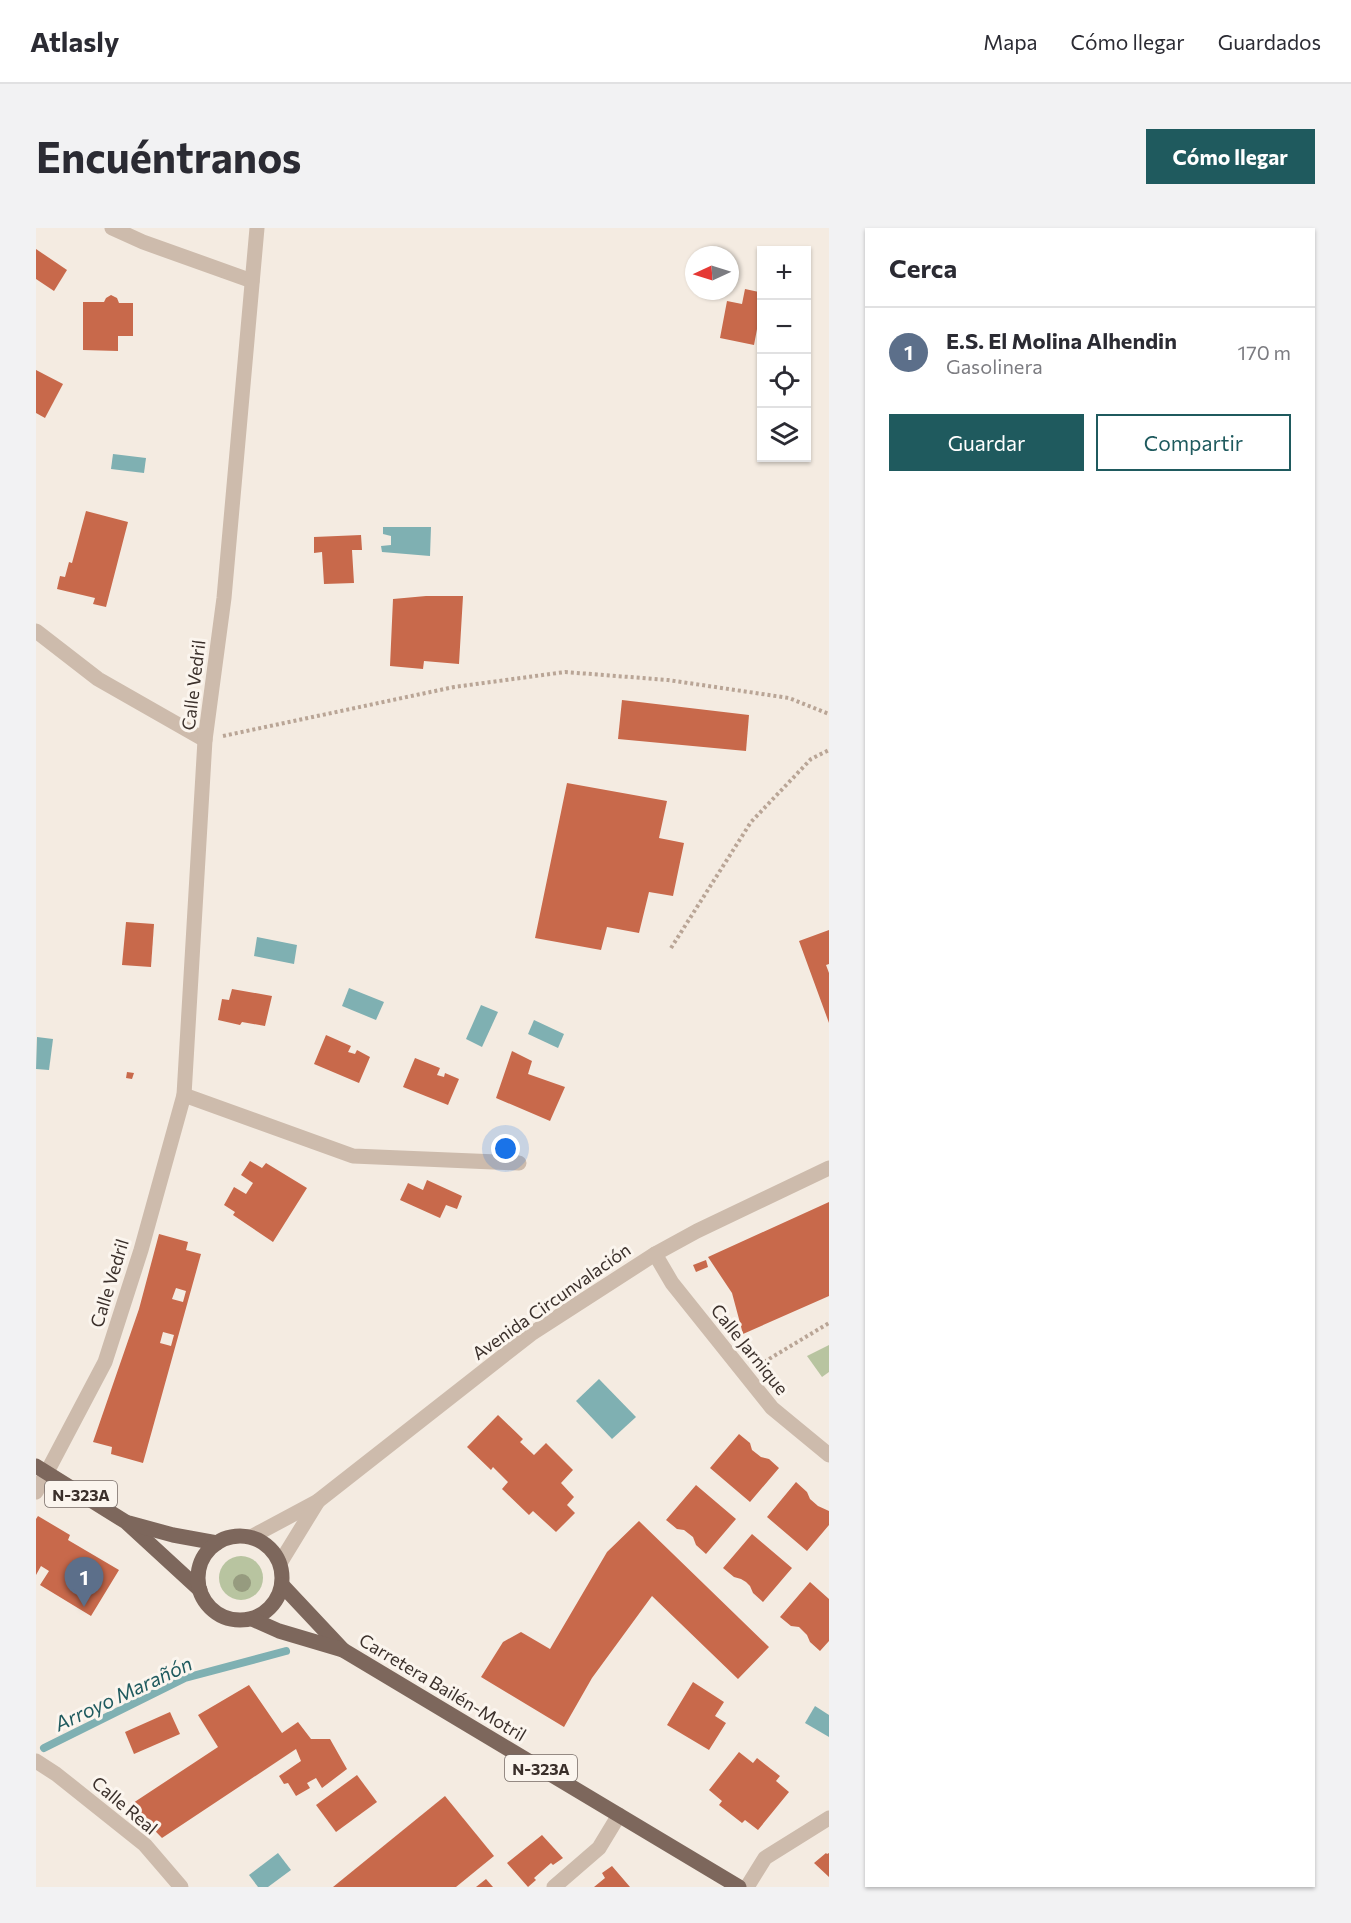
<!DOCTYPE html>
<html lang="es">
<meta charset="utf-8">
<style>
body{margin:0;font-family:Commissioner,sans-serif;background:#f2f2f3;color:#2b2b33}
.controls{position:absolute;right:18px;top:18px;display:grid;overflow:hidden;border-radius:0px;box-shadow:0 2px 4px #0004}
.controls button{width:54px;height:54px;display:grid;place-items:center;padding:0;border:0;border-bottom:2px solid #e1e1e2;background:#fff;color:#2b2b33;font:30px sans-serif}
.compass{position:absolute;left:649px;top:18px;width:54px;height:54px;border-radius:50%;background:#fff;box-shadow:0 2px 4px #0004;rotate:266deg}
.you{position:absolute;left:470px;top:921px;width:21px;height:21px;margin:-15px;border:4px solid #fff;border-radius:50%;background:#1a73e8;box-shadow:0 0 0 9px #1a73e833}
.badge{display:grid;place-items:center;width:39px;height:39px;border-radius:50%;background:#1f5a5e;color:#fff;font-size:20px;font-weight:700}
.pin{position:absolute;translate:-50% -50px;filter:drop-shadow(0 2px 3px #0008)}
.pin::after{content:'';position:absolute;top:32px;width:21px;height:18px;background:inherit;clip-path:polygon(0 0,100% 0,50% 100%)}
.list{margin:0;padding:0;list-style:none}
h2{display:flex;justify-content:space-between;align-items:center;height:78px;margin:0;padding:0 24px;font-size:26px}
h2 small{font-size:20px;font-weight:400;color:#7c7c81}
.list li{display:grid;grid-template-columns:39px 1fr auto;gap:18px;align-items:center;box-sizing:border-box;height:90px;padding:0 24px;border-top:2px solid #e1e1e2}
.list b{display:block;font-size:22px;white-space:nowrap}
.list p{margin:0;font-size:20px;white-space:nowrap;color:#7c7c81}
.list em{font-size:20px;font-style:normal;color:#7c7c81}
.actions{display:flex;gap:12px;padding:18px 24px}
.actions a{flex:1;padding:14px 0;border:2px solid #1f5a5e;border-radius:0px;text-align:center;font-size:21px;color:#1f5a5e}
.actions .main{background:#1f5a5e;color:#fff}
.icon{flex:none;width:33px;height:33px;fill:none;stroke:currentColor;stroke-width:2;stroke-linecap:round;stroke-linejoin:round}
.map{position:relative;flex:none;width:793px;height:1659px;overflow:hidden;border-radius:0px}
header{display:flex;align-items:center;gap:36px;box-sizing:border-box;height:84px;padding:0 30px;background:#fff;border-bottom:2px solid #e1e1e2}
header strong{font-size:28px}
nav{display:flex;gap:33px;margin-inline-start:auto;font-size:21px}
.intro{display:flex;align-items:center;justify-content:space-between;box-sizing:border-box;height:144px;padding:0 36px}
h1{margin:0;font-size:42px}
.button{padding:15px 27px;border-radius:0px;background:#1f5a5e;color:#fff;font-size:21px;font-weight:700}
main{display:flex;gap:36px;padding:0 36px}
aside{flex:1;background:#fff;border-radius:0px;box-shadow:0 2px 4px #0004}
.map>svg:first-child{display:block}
</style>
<header>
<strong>Atlasly</strong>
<nav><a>Mapa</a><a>Cómo llegar</a><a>Guardados</a></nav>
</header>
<div class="intro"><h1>Encuéntranos</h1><a class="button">Cómo llegar</a></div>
<main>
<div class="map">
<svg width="793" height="1659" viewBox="0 0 793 1659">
<rect width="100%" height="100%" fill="#f4ebe1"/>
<g fill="#b8c4a0">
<path d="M793,1117V1144L786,1149L771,1128Z"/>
<circle cx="205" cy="1350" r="22"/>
</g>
<g fill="#7fb0b2">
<path d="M77,226L110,230L108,245L75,241Z"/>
<path d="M347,299H395L394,328L346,324L345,318L355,317V308L347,306Z"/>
<path d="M221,709L261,717L258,736L218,728Z"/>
<path d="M313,760L348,774L340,792L306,778Z"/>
<path d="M445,777L462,784L446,819L430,811Z"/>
<path d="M498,792L528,806L522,820L492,806Z"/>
<path d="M1,809L17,811L13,842L0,841Z"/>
<path d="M563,1151L600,1189L576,1211L540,1173Z"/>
<path d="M779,1478L793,1487V1509L769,1495Z"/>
<path d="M242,1625L255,1642L232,1659H222L213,1647Z"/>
</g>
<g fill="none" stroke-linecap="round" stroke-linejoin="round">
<path stroke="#7fb0b2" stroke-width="8" d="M8,1520L149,1450L250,1423"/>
</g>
<g fill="#c8694b" fill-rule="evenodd">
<path d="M0,21L31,42L18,63L0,51Z"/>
<path d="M709,61L723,64L721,79L725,80L718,117L684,110L691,73L706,76Z"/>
<path d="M75,67L81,70L83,75H97V108H82V123L47,122V74H68L70,70Z"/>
<path d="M0,142L27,156L9,190L0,185Z"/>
<path d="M50,283L92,294L70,379L57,376L59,370L21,361L24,348L29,349L33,334L36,335Z"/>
<path d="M325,307L326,322H316L318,355L288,356L286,324L278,325V309Z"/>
<path d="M390,368H427L423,436L388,433L387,441L354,438L357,371Z"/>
<path d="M586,472L713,487L710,523L582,511Z"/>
<path d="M531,555L631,573L623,610L648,615L637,668L613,664L603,705L571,699L565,722L499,710Z"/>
<path d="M90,694L118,696L115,739L86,737Z"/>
<path d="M793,702V736L790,737L793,745V795L763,713Z"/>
<path d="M196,761L236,768L229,798L206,794L204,797L182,792L186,771L193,772Z"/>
<path d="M290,807L315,818L312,824L319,826L321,822L334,829L323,855L278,836Z"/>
<path d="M476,823L496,833L492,846L529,859L514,893L460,870Z"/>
<path d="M379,830L404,840L401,847L408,849L409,845L423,851L412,877L367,859Z"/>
<path d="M91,844L98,845L96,851L90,850Z"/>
<path d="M214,933L226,940L230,935L271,960L237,1014L197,987L199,984L188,977L198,959L210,966L217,955L205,947Z"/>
<path d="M391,952L426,968L421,981L410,977L404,990L364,972L372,955L387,962Z"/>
<path d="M793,974V1068L707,1106L696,1065L672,1029Z"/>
<path d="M123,1006L152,1014L150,1022L165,1026L107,1235L75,1226L76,1219L57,1214L103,1081ZM140,1060L150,1063L147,1074L136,1071ZM127,1104L138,1107L135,1118L124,1115Z"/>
<path d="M670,1032L672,1039L660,1044L657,1037Z"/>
<path d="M462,1187L487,1211L484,1214L498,1227L510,1215L537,1242L525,1255L538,1269L531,1277L539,1285L520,1304L497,1283L493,1287L466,1261L472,1254L457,1239L455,1242L431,1219Z"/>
<path d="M703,1206L714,1215L716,1222L725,1229L733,1231L743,1240L714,1274L674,1240Z"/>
<path d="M760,1254L771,1264L774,1271L782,1278L793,1283V1297L771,1323L731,1289Z"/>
<path d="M660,1257L700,1291L670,1326L660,1317L657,1309L648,1302L641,1301L630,1292Z"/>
<path d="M2,1288L34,1307L32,1312L83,1342L55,1388L4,1357L13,1343L5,1338L0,1347V1291Z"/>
<path d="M603,1293L733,1419L702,1451L616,1368L556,1450L528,1499L445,1449L467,1414L485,1404L514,1421L571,1324Z"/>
<path d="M716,1306L756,1340L727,1374L717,1365L714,1358L710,1354L705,1351L698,1349L687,1340Z"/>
<path d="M774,1354L793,1371V1413L784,1423L774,1414L771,1407L763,1399L755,1398L744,1389Z"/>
<path d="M657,1454L688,1474L679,1488L690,1495L673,1522L631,1497Z"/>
<path d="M213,1457L246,1505L262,1494L275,1511H294L311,1541L286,1560L280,1550L271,1555L274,1560L260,1568L252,1555L248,1556L243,1548L265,1533L260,1521L126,1610L94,1577L182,1519L162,1487Z"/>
<path d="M134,1484L144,1506L98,1526L89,1504Z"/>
<path d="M703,1524L717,1535L721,1530L744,1548L740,1553L753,1564L722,1602L709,1592L706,1595L683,1577L686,1573L673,1562Z"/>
<path d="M321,1547L341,1574L300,1604L280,1577Z"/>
<path d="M409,1568L458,1628L420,1659H297Z"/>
<path d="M506,1607L527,1630L517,1637L515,1635L498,1650L500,1652L492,1659L471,1635Z"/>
<path d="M790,1625L791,1626L793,1625V1649L778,1635Z"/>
<path d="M576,1638L594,1659H558L569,1650L566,1645Z"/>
<path d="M450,1651L457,1659H440Z"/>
</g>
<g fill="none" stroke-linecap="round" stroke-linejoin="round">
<g stroke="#b9a596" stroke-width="4" stroke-dasharray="3 3" stroke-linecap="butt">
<path d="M187,508L418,459L529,444L632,452L753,470L793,486"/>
<path d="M635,720L715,594L775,531L793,522"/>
<path d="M728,1134L793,1095"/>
</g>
<g stroke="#cdbbac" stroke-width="15">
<path d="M76,0L107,14L216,53"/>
<path d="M0,403L62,451L169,512"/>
<path d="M148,867L317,928L483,935"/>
<path d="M619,1026L636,1055L736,1180L793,1227"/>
<path d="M11,1244L69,1134L105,1022L148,867L169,512L188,370L221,0"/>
<path d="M518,1659L563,1620L583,1587"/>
<path d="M711,1659L729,1630L793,1590"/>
</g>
<g stroke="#cdbbac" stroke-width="15">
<path d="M0,1264L11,1244"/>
<path d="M215,1309L282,1273L495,1106L619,1026L661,1003L793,940"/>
<path d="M244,1335L282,1273"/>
<path d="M0,1533L20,1546L109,1617L145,1659"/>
</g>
<g stroke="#7d675c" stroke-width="15">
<path d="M0,1238L90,1294L164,1362"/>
<path d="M93,1295L137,1307L181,1315"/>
<circle cx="204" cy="1350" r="42"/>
<path d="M246,1357L307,1422"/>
<path d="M216,1391L243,1403L307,1422L703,1659"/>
</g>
</g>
<circle fill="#969b7f" cx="206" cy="1355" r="9"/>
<g text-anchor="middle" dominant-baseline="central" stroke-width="6" stroke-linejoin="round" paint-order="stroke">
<g fill="#fbf5ee" stroke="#756b66" stroke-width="1.5">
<rect x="9" y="1253" width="72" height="26" rx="4.5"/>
<rect x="469" y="1527" width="72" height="26" rx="4.5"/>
</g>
<g font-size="16" font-weight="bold" fill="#3b302b">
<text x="45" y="1266">N-323A</text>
<text x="505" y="1540">N-323A</text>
</g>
<g font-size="18" fill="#3b302b" stroke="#fbf5ee">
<text transform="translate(157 457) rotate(-83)">Calle Vedril</text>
<text transform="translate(73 1055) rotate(-73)">Calle Vedril</text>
<text transform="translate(515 1073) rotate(-35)">Avenida Circunvalación</text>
<text transform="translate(714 1121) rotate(51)">Calle Jarnique</text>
<text transform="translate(407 1459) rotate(31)">Carretera Bailén-Motril</text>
<text transform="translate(89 1577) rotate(40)">Calle Real</text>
</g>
<g font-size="20" font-style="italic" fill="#1f5a5e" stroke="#fbf5ee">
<text transform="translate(87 1465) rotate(-25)">Arroyo Marañón</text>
</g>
</g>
</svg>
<div class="controls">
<button>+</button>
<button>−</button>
<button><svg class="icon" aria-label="locate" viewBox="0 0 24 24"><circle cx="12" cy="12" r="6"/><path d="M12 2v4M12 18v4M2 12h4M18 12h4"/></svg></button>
<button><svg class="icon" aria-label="layers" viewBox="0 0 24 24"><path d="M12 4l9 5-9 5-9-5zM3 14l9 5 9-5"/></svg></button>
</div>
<svg class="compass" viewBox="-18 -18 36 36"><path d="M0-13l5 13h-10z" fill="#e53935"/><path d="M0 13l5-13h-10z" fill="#7c7c81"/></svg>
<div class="you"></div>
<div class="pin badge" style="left:48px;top:1379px;background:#5c6f8a">1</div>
</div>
<aside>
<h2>Cerca<small></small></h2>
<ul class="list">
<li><span class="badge" style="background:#5c6f8a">1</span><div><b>E.S. El Molina Alhendin</b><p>Gasolinera</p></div><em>170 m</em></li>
</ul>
<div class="actions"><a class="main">Guardar</a><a>Compartir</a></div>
</aside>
</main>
